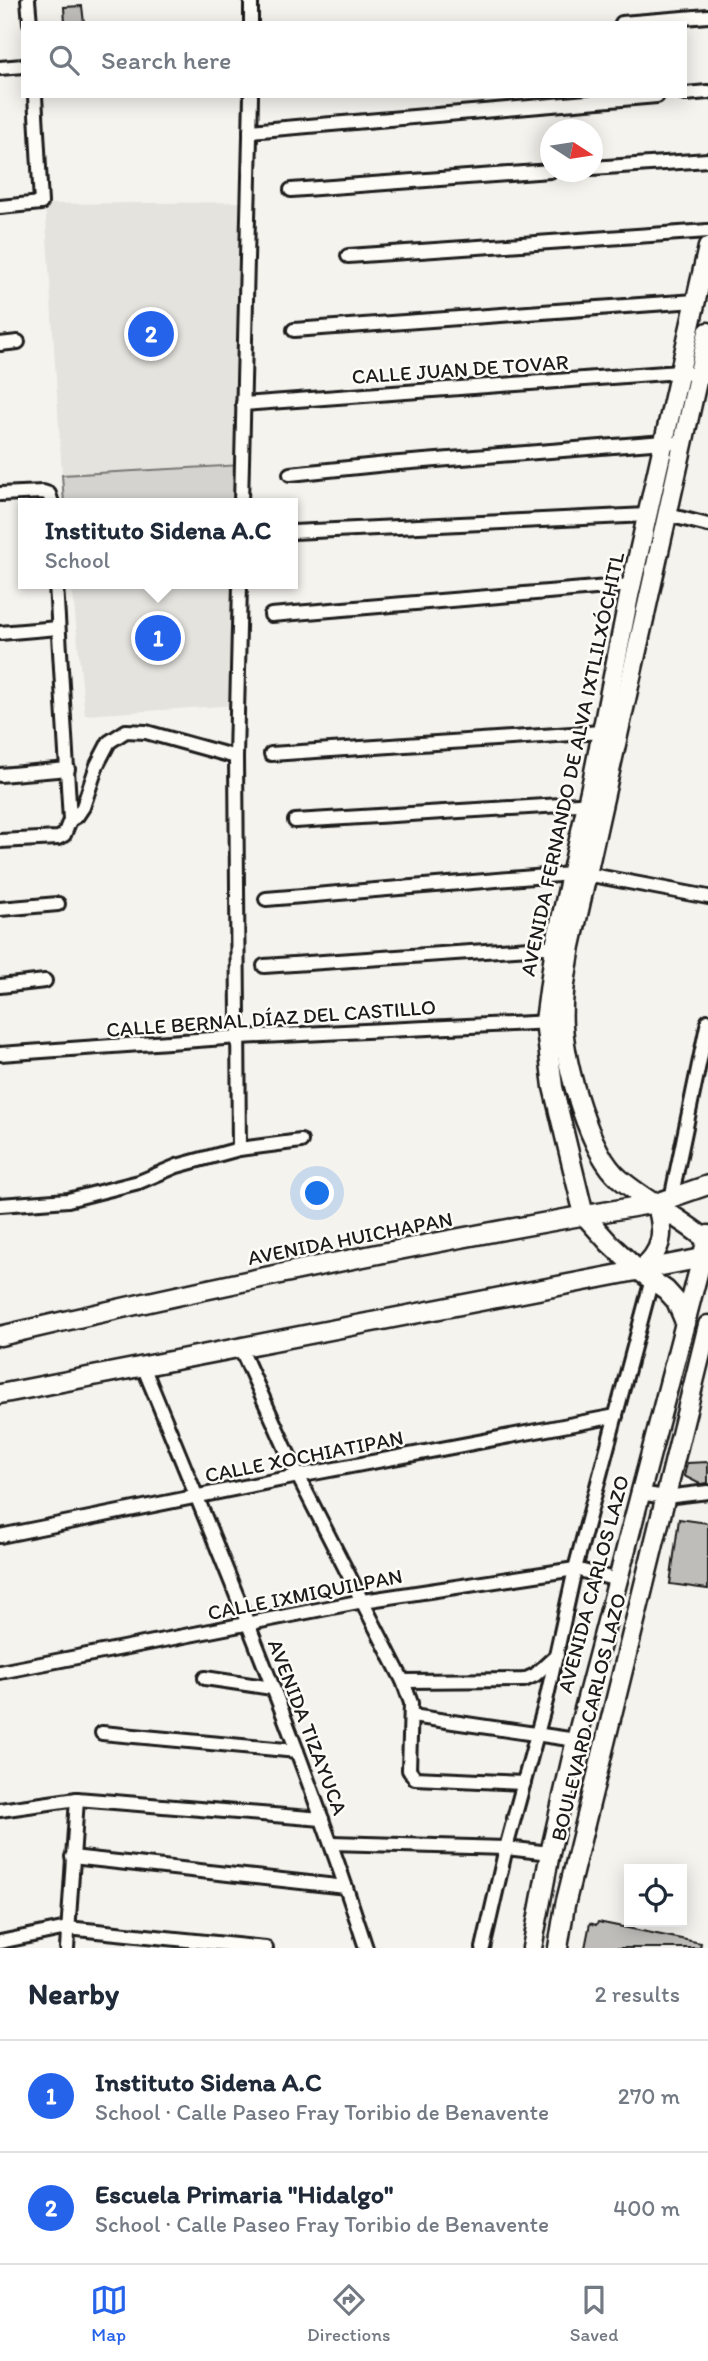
<!DOCTYPE html>
<meta charset="utf-8">
<style>
body{margin:0;font-family:Itim,sans-serif;background:#f6f6f7;color:#1f2937}
.controls{position:absolute;right:21px;bottom:21px;display:grid;overflow:hidden;border-radius:0px;box-shadow:0 4px 18px #0003}
.controls button{width:63px;height:63px;display:grid;place-items:center;padding:0;border:0;border-bottom:2px solid #e0e1e3;background:#fff;color:#1f2937;font:35px sans-serif}
.compass{position:absolute;left:540px;top:119px;width:63px;height:63px;border-radius:50%;background:#fff;box-shadow:0 4px 18px #0003;rotate:102deg}
.you{position:absolute;left:318px;top:1194px;width:24px;height:24px;margin:-18px;border:5px solid #fff;border-radius:50%;background:#1a73e8;box-shadow:0 0 0 10px #1a73e833}
.badge{display:grid;place-items:center;width:46px;height:46px;border-radius:50%;background:#2563eb;color:#fff;font-size:23px;font-weight:700}
.pin{position:absolute;translate:-50% -50%;border:4px solid #fff;box-shadow:0 2px 7px #0006}
.popup{position:absolute;left:18px;top:498px;width:280px;height:91px;box-sizing:border-box;display:grid;place-content:center;border-radius:0px;background:#fff;filter:drop-shadow(0 2px 5px #0005);font-size:23px;white-space:nowrap;color:#747a83}
.popup b{font-size:26px;color:#1f2937}
.popup::after{content:'';position:absolute;left:50%;top:100%;margin-left:-14px;border:14px solid transparent;border-top-color:#fff}
.list{margin:0;padding:0;list-style:none}
h2{display:flex;justify-content:space-between;align-items:center;height:91px;margin:0;padding:0 28px;font-size:30px}
h2 small{font-size:23px;font-weight:400;color:#747a83}
.list li{display:grid;grid-template-columns:46px 1fr auto;gap:21px;align-items:center;box-sizing:border-box;height:112px;padding:0 28px;border-top:2px solid #e0e1e3}
.list b{display:block;font-size:26px;white-space:nowrap}
.list p{margin:0;font-size:23px;white-space:nowrap;color:#747a83}
.list em{font-size:23px;font-style:normal;color:#747a83}
.icon{flex:none;width:38px;height:38px;fill:none;stroke:currentColor;stroke-width:2;stroke-linecap:round;stroke-linejoin:round}
.map{position:relative;flex:none;width:708px;height:1948px;overflow:hidden}
.search{position:absolute;background:#fff;box-shadow:0 4px 18px #0003;left:21px;right:21px;top:21px;height:77px;display:flex;align-items:center;gap:18px;box-sizing:border-box;padding:0 24px;border-radius:0px;color:#747a83;font-size:26px}
.sheet{height:315px;background:#fff}
nav{display:flex;justify-content:space-around;align-items:center;box-sizing:border-box;height:98px;border-top:2px solid #e0e1e3;background:#fff;font-size:19px;color:#747a83}
nav a{display:grid;justify-items:center;gap:4px}
nav .on{color:#2563eb}
.map>svg:first-child{display:block}
</style>
<div class="map">
<svg width="708" height="1948" viewBox="0 0 708 1948">
<rect width="100%" height="100%" fill="#f4f3ee"/>
<filter id="ink" filterUnits="userSpaceOnUse"><feTurbulence type="fractalNoise" baseFrequency=".0143" numOctaves="2"/><feDisplacementMap in="SourceGraphic" scale="14" xChannelSelector="R" yChannelSelector="G"/><feConvolveMatrix kernelMatrix="1 2 1 2 8 2 1 2 1" color-interpolation-filters="sRGB"/></filter>
<g filter="url(#ink)">
<g fill="#e4e3de">
<path d="M254,202L242,465L62,475L45,204Z"/>
<path d="M72,584H240L236,705L85,715Z"/>
</g>
<path fill="#d4d3cf" stroke="#787876" stroke-width="2" d="M242,465V503H64L62,475Z"/>
<g fill="#bebdba" stroke="#1c1c1c" stroke-width="2">
<path d="M82,6L84,23H65L64,7Z"/>
<path d="M708,1462V1483L700,1484L684,1476L687,1463Z"/>
<path d="M679,1519L708,1523V1589L670,1584Z"/>
<path d="M598,1922L701,1943L700,1948H585L590,1923L596,1925Z"/>
</g>
<g fill="none" stroke-linecap="round" stroke-linejoin="round">
<defs>
<g id="street">
<path d="M28,0L30,23"/>
<path d="M251,0V23"/>
<path d="M622,23L708,16"/>
<path d="M0,68L23,66"/>
<path d="M685,94L708,92"/>
<path d="M250,131L657,96"/>
<path d="M592,168L708,160"/>
<path d="M291,190L550,171"/>
<path d="M0,207L41,203L35,96"/>
<path d="M348,256L708,231"/>
<path d="M294,330L695,301"/>
<path d="M0,344L18,342"/>
<path d="M243,404L679,372L708,377"/>
<path d="M290,474L387,464L664,442L684,444"/>
<path d="M0,494L43,492L49,494L52,503"/>
<path d="M241,503L251,96"/>
<path d="M668,515L708,525"/>
<path d="M293,532L647,515"/>
<path d="M271,615L631,585"/>
<path d="M0,633L58,628"/>
<path d="M271,754L602,732"/>
<path d="M0,775L68,769"/>
<path d="M70,820L77,816L83,807L97,765L109,742L126,731L146,732L236,757"/>
<path d="M295,821L594,803"/>
<path d="M0,841L58,838L64,835L70,820L56,584"/>
<path d="M266,899L571,874L597,876L708,897"/>
<path d="M0,909L58,904"/>
<path d="M264,966L560,946"/>
<path d="M0,986L45,981"/>
<path d="M0,1054L239,1037L552,1022"/>
<path d="M239,1149L236,757L240,584"/>
<path d="M671,1199L708,1021"/>
<path d="M0,1205L68,1200L139,1182L177,1166L239,1149L301,1141"/>
<path d="M240,1347L298,1476L403,1681L411,1703L409,1770L415,1778L524,1783"/>
<path d="M143,1366C222,1558 302,1750 366,1948"/>
<path d="M640,1493L665,1497L708,1492"/>
<path d="M0,1536L298,1476L616,1416"/>
<path d="M0,1672L363,1601L575,1569L618,1580"/>
<path d="M205,1678L272,1688"/>
<path d="M403,1681L524,1680L535,1675L557,1655"/>
<path d="M412,1716L576,1740"/>
<path d="M102,1733L297,1751"/>
<path d="M0,1810L77,1799L322,1819"/>
<path d="M331,1843L506,1848L550,1853"/>
<path d="M72,1857L346,1887"/>
<path d="M0,1942L67,1928L266,1948"/>
<path d="M67,1948L77,1799"/>
<path d="M483,1948L506,1848L546,1701L575,1569L652,1279"/>
</g>
<g id="secondary">
<path d="M708,332L571,946C567,971 561,1001 563,1026C566,1067 589,1153 620,1179C647,1202 681,1218 708,1241"/>
<path d="M639,1271C664,1251 665,1231 656,1203"/>
<path d="M685,1322L676,1301L666,1290L639,1271L609,1243L584,1215L553,1087L545,1021L555,946L592,782L629,596L708,247"/>
<path d="M0,1336C217,1285 436,1240 656,1203L708,1185"/>
<path d="M0,1394L708,1257"/>
<path d="M532,1948L550,1853L576,1740L708,1235"/>
<path d="M558,1948L565,1905L708,1325"/>
</g>
</defs>
<use href="#street" stroke="#1c1c1c" stroke-width="18"/>
<use href="#secondary" stroke="#1c1c1c" stroke-width="23"/>
<use href="#street" stroke="#fdfcf7" stroke-width="12"/>
<use href="#secondary" stroke="#fdfcf7" stroke-width="18"/>
</g>
</g>
<g text-anchor="middle" dominant-baseline="central" stroke-width="5" stroke-linejoin="round" paint-order="stroke">
<g font-size="21" fill="#1c1c1c" stroke="#fdfcf7">
<text transform="translate(460 369) rotate(-4)">CALLE JUAN DE TOVAR</text>
<text transform="translate(572 764) rotate(-78)">AVENIDA FERNANDO DE ALVA IXTLILXÓCHITL</text>
<text transform="translate(271 1018) rotate(-4)">CALLE BERNAL DÍAZ DEL CASTILLO</text>
<text transform="translate(350 1238) rotate(-11)">AVENIDA HUICHAPAN</text>
<text transform="translate(304 1456) rotate(-11)">CALLE XOCHIATIPAN</text>
<text transform="translate(593 1584) rotate(-75)">AVENIDA CARLOS LAZO</text>
<text transform="translate(305 1594) rotate(-11)">CALLE IXMIQUILPAN</text>
<text transform="translate(588 1717) rotate(-76)">BOULEVARD CARLOS LAZO</text>
<text transform="translate(308 1727) rotate(69)">AVENIDA TIZAYUCA</text>
</g>
</g>
</svg>
<div class="controls">
<button><svg class="icon" aria-label="locate" viewBox="0 0 24 24"><circle cx="12" cy="12" r="6"/><path d="M12 2v4M12 18v4M2 12h4M18 12h4"/></svg></button>
</div>
<svg class="compass" viewBox="-18 -18 36 36"><path d="M0-13l5 13h-10z" fill="#e53935"/><path d="M0 13l5-13h-10z" fill="#747a83"/></svg>
<div class="you"></div>
<div class="pin badge" style="left:158px;top:638px">1</div>
<div class="popup"><b>Instituto Sidena A.C</b>School</div>
<div class="pin badge" style="left:151px;top:334px">2</div>
<div class="search"><svg class="icon" aria-label="search" viewBox="0 0 24 24"><circle cx="10" cy="10" r="6"/><path d="M15 15l6 6"/></svg>Search here</div>
</div>
<section class="sheet">
<h2>Nearby<small>2 results</small></h2>
<ul class="list">
<li><span class="badge">1</span><div><b>Instituto Sidena A.C</b><p>School · Calle Paseo Fray Toribio de Benavente</p></div><em>270 m</em></li>
<li><span class="badge">2</span><div><b>Escuela Primaria &quot;Hidalgo&quot;</b><p>School · Calle Paseo Fray Toribio de Benavente</p></div><em>400 m</em></li>
</ul>
</section>
<nav>
<a class="on"><svg class="icon" aria-label="map" viewBox="0 0 24 24"><path d="M3 6l6-2 6 2 6-2v14l-6 2-6-2-6 2zM9 4v14M15 6v14"/></svg>Map</a>
<a><svg class="icon" aria-label="directions" viewBox="0 0 24 24"><path d="M12 3l9 9-9 9-9-9zM9 14v-3h6M13 9l2 2-2 2"/></svg>Directions</a>
<a><svg class="icon" aria-label="saved" viewBox="0 0 24 24"><path d="M7 4h10v16l-5-4-5 4z"/></svg>Saved</a>
</nav>
